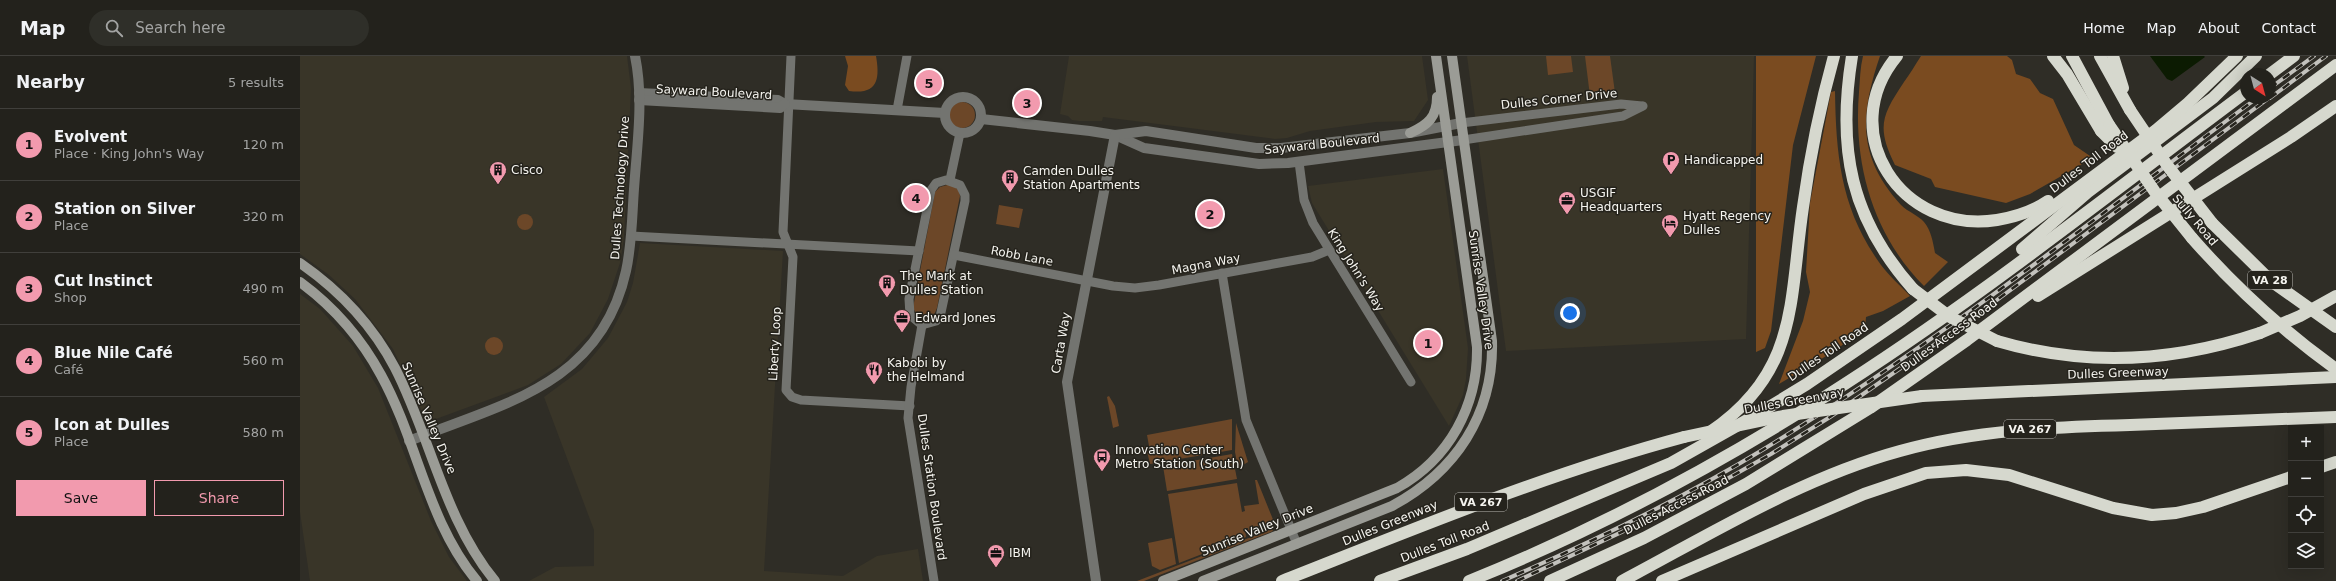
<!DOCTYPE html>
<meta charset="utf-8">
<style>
body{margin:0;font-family:"DejaVu Sans",sans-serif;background:#2f2f29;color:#f1f3f6}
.controls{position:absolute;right:12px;bottom:12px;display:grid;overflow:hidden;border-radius:0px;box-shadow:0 4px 16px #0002}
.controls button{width:36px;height:36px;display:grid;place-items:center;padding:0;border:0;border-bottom:1px solid #403f3b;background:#23221c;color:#f1f3f6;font:20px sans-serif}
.compass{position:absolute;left:1940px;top:12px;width:36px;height:36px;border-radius:50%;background:#23221c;box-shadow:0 4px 16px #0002;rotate:144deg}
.you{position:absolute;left:1270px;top:257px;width:14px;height:14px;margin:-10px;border:3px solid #fff;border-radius:50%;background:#1a73e8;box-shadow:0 0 0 6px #1a73e833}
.badge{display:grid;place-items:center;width:26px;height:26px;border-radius:50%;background:#f29aae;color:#111;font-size:13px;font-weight:700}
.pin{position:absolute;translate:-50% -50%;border:2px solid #fff;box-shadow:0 1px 4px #0006}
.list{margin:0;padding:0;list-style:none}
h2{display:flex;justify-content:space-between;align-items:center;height:52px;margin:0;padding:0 16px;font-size:17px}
h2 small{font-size:13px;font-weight:400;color:#a3a4a3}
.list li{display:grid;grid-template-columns:26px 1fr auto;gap:12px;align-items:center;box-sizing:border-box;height:72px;padding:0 16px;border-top:1px solid #403f3b}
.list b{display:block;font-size:15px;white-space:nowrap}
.list p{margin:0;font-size:13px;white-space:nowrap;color:#a3a4a3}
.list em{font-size:13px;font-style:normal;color:#a3a4a3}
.actions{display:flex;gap:8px;padding:12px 16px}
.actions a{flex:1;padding:9px 0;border:1px solid #f29aae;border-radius:0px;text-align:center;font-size:14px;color:#f29aae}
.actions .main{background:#f29aae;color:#111}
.icon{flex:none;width:22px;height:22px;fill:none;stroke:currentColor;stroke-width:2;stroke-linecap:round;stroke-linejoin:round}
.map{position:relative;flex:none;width:2036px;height:525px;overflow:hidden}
header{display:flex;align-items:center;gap:24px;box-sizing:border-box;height:56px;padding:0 20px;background:#23221c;border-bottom:1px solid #403f3b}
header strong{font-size:19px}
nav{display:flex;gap:22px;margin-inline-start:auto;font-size:14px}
.search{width:280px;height:36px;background:#2f2f29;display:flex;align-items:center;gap:10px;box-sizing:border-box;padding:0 14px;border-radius:22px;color:#a3a4a3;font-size:15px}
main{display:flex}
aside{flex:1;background:#23221c}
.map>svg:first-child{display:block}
</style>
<header>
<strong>Map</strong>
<div class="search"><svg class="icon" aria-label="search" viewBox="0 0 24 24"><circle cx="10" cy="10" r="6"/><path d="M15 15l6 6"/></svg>Search here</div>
<nav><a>Home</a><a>Map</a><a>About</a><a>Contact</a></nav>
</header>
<main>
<aside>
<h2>Nearby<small>5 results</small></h2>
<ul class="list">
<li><span class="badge">1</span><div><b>Evolvent</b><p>Place · King John's Way</p></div><em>120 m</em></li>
<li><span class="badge">2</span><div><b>Station on Silver</b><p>Place</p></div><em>320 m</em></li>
<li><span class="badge">3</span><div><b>Cut Instinct</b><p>Shop</p></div><em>490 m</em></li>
<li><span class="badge">4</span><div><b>Blue Nile Café</b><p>Café</p></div><em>560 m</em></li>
<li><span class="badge">5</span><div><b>Icon at Dulles</b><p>Place</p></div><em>580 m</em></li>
</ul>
<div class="actions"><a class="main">Save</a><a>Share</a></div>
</aside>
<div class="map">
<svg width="2036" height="525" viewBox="0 0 2036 525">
<rect width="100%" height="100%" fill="#2f2d26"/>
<g fill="#393528">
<path d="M0,0H327L331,32L324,182L320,207L308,243L290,277L261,308L228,329L136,363L127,362L123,358L93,293L55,243L29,219L0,198Z"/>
<path d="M769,0H1122L1128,44L1114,65L1076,66L1010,75L987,82L975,83L803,61L802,65H779L772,64L768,60L760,58Z"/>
<path d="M1167,0H1454L1446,283L1206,295Z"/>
<path d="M1143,113L1168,292L1166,323L1163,339L1149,370L1012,147L1008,130Z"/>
<path d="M340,187L483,195L464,515L543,520L577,500L618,493L623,525H229L255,511L294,510V474L244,341L282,313L308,282L327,246L333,227Z"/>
<path d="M0,238L20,253L53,290L78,332L131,465L149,501L167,525H10L0,456Z"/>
</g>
<g fill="#6c4728">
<path d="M1246,0H1271L1273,16L1248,19Z"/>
<path d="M1285,0H1310L1315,37L1290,40Z"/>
<circle cx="662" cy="59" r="13"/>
<path d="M651,128L659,134L660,140L637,252L634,259L624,262L616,257L613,252L635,136L640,131Z"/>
<path d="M699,149L723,153L719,172L696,168Z"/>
<circle cx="225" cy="166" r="8"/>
<circle cx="194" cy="290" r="9"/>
<path d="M809,340L815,350L819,370L813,372L807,341Z"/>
<path d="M932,363V394L850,408L847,395L841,396V392L849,390L847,379Z"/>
<path d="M936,367L948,406L938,412L935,396Z"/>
<path d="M932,398L937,423L867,435L863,410Z"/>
<path d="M955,424H957L974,466L970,467L972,470L949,479L948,472H945L946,481L879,507L868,438L937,427L942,456L945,455L944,450L959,448Z"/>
<path d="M972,473L973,475L844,525H837Z"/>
<path d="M872,482L876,508L860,514L852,510L848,487Z"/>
</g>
<g fill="#7a4b20">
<path d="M545,0H576C580,23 578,39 549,35L545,29L548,10Z"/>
<path d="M1456,0H1516L1493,89L1471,275L1465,292L1456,296Z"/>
<path d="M1563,0H1580C1560,59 1557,101 1601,149C1608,156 1618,159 1624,166C1631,174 1633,186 1635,197L1648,206L1624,230C1573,179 1553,108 1559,36C1560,24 1560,12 1563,0Z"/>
<path d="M1621,0H1707L1712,4L1716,18L1730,23L1740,37L1753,43L1774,89L1793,102L1730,138L1706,147L1635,131L1631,123L1595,109C1576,71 1582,59 1604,26C1610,18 1615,9 1621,0Z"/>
<path d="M1535,35C1536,101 1541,154 1581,209C1589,220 1601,230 1610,240L1583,255L1566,261L1565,272L1533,296L1479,328L1503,265L1510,236L1506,216L1510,147L1531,36Z"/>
</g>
<path fill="#0c1b02" d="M1850,0H1904L1905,1L1872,25L1867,23Z"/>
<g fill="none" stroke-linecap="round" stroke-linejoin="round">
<g stroke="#737470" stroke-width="9">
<path d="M491,0L483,176L493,201L486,334L492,341L501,344L610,350"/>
<path d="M597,54L607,0"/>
<path d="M1161,67L1321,48L1342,50"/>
<path d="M1163,84L1323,60L1343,50"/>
<path d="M999,106L1004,144L1013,167L1111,326"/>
<path d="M646,124L660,129L665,139V145L640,261L636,265L622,269L610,259L609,243L631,134L636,127Z"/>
<path d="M650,124L660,77"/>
<path d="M331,180L619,195"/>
<path d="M654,199L813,230L835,232L859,229L1012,201L1029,194"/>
<path d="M922,217L946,364L997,488"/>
<path d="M622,269L611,331L608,362L634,525"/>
</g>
<g stroke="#737470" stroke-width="10">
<path d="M339,37L478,44L485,48L645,57"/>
<circle cx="663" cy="59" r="18"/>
<path d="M339,44L480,52L485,48"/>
<path d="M681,63L790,75L815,79L844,92L959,108L988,107L1163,84"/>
<path d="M815,79L846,75L956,92H981L1110,77L1161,67"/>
<path d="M109,385C202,348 301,329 326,215C332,188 332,160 334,133C337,89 344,43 335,0"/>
<path d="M796,525L767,326L815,79"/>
</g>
<g stroke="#9b9c96" stroke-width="10">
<path d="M1110,77C1128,69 1137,61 1137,41"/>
<path d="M0,207C39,234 73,270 95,312C131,382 144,463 195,525"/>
<path d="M0,226C34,251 61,282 81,319C118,386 127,465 177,525"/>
<path d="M863,525L1097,432C1149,403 1178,350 1177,291L1136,0"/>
<path d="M903,525L1092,450C1155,416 1194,359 1192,285L1152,0"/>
</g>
<g stroke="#d6d8ce" stroke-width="12">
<path d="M1552,0C1537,92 1550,162 1613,233"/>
<path d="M1597,0C1534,76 1601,179 1697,164C1715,161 1732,156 1748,145"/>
<path d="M1753,0L1767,18L1801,75"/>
<path d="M1772,0L1809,69"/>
<path d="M1800,0L1830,54"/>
<path d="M1813,0L1823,32"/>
<path d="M1970,18L1994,0"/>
<path d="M1912,167L1971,225L2036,271"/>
<path d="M1892,182C1935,231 1983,275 2036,313"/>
<path d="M1722,193L1788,136L1913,42L1956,0"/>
<path d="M1738,240L1991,81L2036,50"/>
<path d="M1697,285C1785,311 1874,306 1960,277"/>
<path d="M1622,340L2036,321"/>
<path d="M1410,376C1499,316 1489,245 1503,151C1510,100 1520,50 1534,0"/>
<path d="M2021,411L2036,406"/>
<path d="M982,525C1114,473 1246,418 1384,381"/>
<path d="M1080,525L1167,493L1371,407L1456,359L1507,328L1602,263L1856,74L1888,47L1937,0"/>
<path d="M1169,525C1294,475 1412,412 1526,340C1672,248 1808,139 1946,36"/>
<path d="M1250,525L1344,482L1446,428L1570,352L1667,284L2036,9"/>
<path d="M1322,525C1411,478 1501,422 1600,395C1675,374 1752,371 1830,369C1899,366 1967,364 2036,361"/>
<path d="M1362,525L1564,438L1626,417L1666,414L1709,419L1813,452L1852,459L1876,457L1903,451L1991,421"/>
</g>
<defs>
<g id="rail">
<path d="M1970,32L2014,0"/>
<path d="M1970,42L2026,0"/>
<path d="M1202,525C1292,486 1380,444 1464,393C1636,288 1795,162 1957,42"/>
<path d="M1217,525L1388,445L1471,398L1530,361L1670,264L1969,42"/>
</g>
</defs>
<use href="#rail" stroke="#c3c2bd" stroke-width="4"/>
<use href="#rail" stroke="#25231c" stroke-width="2.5" stroke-dasharray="8" stroke-linecap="butt"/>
<g stroke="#d6d8ce" stroke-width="12">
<path d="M1830,54L1867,109L1912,167"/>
<path d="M1809,69L1855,136L1892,182"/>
<path d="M1801,75L1817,91"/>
<path d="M1613,233L1650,261L1697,285"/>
<path d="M1960,277L2000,260L2036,240"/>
<path d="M1384,381L1483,360L1622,340"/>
</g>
</g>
<defs>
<symbol id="parking-pin" viewBox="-11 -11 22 30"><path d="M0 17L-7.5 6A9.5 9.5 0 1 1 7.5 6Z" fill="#f29aae" stroke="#25231c"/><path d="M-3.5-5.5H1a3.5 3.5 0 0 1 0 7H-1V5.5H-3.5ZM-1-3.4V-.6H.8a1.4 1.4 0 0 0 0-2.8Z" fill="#111"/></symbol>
<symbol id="building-pin" viewBox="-11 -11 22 30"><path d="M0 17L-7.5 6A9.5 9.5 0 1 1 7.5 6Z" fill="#f29aae" stroke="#25231c"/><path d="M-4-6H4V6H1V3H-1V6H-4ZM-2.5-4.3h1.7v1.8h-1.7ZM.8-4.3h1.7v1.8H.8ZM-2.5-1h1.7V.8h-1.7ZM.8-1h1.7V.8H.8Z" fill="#111"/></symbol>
<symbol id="office-pin" viewBox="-11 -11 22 30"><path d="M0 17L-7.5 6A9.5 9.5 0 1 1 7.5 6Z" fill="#f29aae" stroke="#25231c"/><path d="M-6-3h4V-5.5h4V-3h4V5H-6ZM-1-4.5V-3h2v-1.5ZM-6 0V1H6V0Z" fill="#111"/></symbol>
<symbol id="hotel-pin" viewBox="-11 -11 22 30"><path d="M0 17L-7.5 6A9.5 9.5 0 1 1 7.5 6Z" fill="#f29aae" stroke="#25231c"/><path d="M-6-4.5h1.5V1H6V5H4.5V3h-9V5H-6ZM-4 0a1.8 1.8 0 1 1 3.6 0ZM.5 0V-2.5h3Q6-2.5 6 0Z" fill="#111"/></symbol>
<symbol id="restaurant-pin" viewBox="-11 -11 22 30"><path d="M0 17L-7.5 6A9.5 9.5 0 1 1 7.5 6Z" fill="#f29aae" stroke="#25231c"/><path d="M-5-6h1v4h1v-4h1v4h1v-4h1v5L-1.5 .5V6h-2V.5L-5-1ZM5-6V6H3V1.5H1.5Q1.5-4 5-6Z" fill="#111"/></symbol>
<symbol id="bus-pin" viewBox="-11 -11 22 30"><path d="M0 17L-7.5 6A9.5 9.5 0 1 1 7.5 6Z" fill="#f29aae" stroke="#25231c"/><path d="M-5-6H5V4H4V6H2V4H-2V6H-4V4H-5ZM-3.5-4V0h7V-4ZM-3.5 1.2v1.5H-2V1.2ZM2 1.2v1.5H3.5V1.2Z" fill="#111"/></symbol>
</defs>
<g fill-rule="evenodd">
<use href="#parking-pin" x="1361" y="94" width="20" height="27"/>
<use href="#building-pin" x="188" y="104" width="20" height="27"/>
<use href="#building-pin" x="700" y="112" width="20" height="27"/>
<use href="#office-pin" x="1257" y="134" width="20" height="27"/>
<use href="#hotel-pin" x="1360" y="157" width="20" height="27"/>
<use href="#building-pin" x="577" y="217" width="20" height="27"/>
<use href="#office-pin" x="592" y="252" width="20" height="27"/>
<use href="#restaurant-pin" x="564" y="304" width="20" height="27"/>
<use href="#bus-pin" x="792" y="391" width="20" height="27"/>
<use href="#office-pin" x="686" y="487" width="20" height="27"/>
</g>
<g text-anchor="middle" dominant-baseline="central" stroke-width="3" stroke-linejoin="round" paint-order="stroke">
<g fill="#25231c" stroke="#b7b5b0" stroke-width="1">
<rect x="1948" y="215" width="44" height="18" rx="3"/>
<rect x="1704" y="364" width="52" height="18" rx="3"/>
<rect x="1155" y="437" width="52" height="18" rx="3"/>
</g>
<g font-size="11" font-weight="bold" fill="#f5f4ef">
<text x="1970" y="224">VA 28</text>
<text x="1730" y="373">VA 267</text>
<text x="1181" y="446">VA 267</text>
</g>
<g font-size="12" fill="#f5f4ef" stroke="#25231c">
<text transform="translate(414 36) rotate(3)">Sayward Boulevard</text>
<text transform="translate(1259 43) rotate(-6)">Dulles Corner Drive</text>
<text transform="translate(1022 88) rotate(-6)">Sayward Boulevard</text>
<text transform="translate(1789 106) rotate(-37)">Dulles Toll Road</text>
<text transform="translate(320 132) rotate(-86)">Dulles Technology Drive</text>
<text transform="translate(1895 164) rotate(50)">Sully Road</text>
<text transform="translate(722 200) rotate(11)">Robb Lane</text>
<text transform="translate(906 208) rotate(-11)">Magna Way</text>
<text transform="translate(1056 214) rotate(58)">King John's Way</text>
<text transform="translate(1181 234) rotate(82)">Sunrise Valley Drive</text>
<text transform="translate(1649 279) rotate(-36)">Dulles Access Road</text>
<text transform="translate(761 287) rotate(-80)">Carta Way</text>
<text transform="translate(475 288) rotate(-87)">Liberty Loop</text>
<text transform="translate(1528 296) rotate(-34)">Dulles Toll Road</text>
<text transform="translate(1818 317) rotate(-2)">Dulles Greenway</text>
<text transform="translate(1494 345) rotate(-10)">Dulles Greenway</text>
<text transform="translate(129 362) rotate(67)">Sunrise Valley Drive</text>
<text transform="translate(632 431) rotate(82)">Dulles Station Boulevard</text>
<text transform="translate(1376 449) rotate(-27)">Dulles Access Road</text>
<text transform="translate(1090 467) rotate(-22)">Dulles Greenway</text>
<text transform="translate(957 474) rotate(-22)">Sunrise Valley Drive</text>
<text transform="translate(1145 486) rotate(-21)">Dulles Toll Road</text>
</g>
<g font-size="12" fill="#f5f4ef" stroke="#25231c" text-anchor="start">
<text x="1384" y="104">Handicapped</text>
<text x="211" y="114">Cisco</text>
<text x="723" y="115">Camden Dulles<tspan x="723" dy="14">Station Apartments</tspan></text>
<text x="1280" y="137">USGIF<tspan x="1280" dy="14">Headquarters</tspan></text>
<text x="1383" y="160">Hyatt Regency<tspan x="1383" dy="14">Dulles</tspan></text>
<text x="600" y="220">The Mark at<tspan x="600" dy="14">Dulles Station</tspan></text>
<text x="615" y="262">Edward Jones</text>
<text x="587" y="307">Kabobi by<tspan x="587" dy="14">the Helmand</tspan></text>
<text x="815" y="394">Innovation Center<tspan x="815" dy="14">Metro Station (South)</tspan></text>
<text x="709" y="497">IBM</text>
</g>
</g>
</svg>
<div class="controls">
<button>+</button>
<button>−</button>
<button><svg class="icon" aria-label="locate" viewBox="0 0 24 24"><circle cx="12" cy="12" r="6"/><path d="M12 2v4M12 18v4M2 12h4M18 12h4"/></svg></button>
<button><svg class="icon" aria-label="layers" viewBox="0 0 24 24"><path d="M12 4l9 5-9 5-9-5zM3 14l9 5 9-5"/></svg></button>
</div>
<svg class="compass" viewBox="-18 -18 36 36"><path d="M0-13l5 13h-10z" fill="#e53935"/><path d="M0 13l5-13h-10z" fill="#a3a4a3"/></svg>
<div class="you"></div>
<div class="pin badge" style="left:1128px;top:287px">1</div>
<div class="pin badge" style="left:910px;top:158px">2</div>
<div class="pin badge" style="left:727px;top:47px">3</div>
<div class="pin badge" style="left:616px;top:142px">4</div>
<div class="pin badge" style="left:629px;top:27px">5</div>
</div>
</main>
